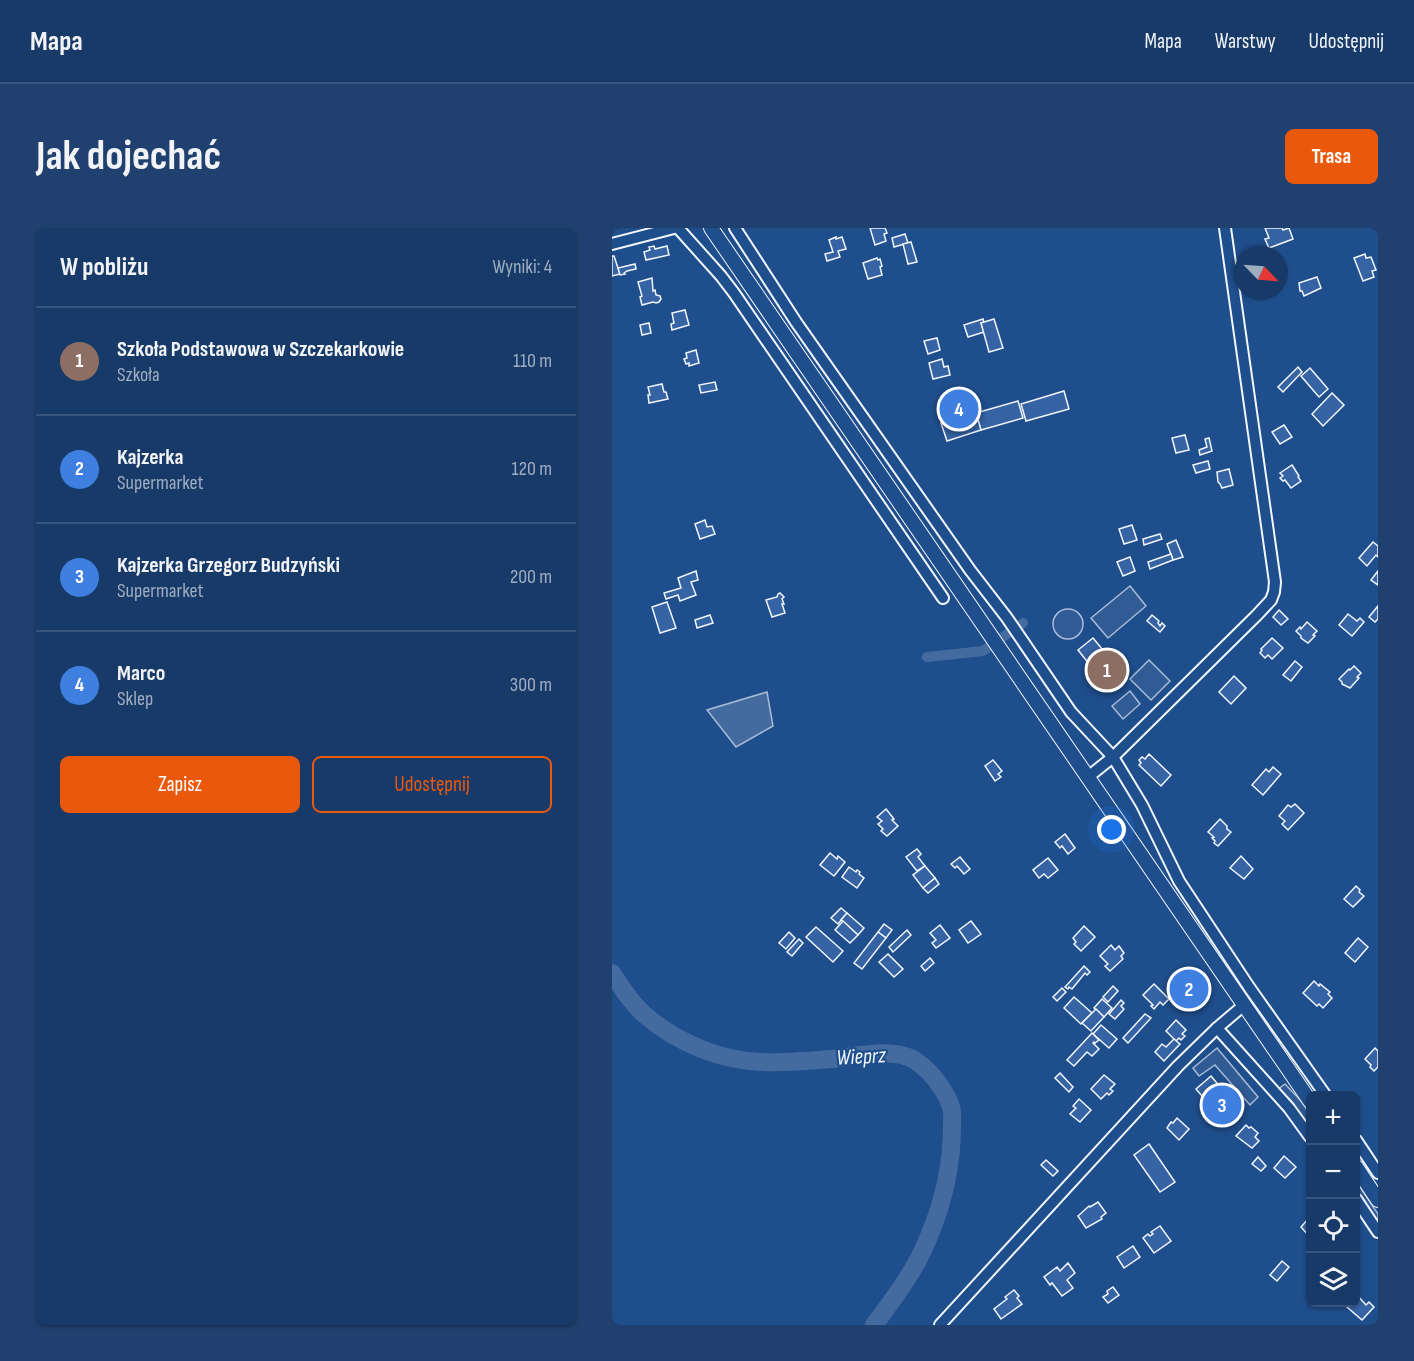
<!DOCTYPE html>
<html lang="pl">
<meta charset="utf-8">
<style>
body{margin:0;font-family:"Sofia Sans Condensed",sans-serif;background:#20416f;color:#f1f3f6}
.controls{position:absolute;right:18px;bottom:18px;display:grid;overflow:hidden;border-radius:9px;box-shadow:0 2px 4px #0004}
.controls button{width:54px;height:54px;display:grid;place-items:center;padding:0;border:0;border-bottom:2px solid #36547d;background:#173a69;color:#f1f3f6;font:30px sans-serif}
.compass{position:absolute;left:622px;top:18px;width:54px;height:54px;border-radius:50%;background:#173a69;box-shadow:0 2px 4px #0004;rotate:115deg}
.you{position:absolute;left:500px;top:602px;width:21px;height:21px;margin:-15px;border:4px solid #fff;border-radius:50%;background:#1a73e8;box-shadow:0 0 0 9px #1a73e833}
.badge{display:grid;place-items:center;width:39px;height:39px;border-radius:50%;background:#ea580c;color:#fff;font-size:20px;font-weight:700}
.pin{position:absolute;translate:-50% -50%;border:3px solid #fff;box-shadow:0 2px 6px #0006}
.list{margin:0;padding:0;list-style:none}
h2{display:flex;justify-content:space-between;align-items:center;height:78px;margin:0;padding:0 24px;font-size:26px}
h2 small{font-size:20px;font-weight:400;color:#9eadc0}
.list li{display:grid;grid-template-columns:39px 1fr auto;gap:18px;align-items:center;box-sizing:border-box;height:108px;padding:0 24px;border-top:2px solid #36547d}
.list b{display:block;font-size:22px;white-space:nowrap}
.list p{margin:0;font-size:20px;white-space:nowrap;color:#9eadc0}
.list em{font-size:20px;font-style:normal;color:#9eadc0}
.actions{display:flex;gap:12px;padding:18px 24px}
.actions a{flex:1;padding:14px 0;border:2px solid #ea580c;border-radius:9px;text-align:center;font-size:21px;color:#ea580c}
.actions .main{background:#ea580c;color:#fff}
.icon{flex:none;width:33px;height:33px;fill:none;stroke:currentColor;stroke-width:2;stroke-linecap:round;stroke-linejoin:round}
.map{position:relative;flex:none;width:766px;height:1097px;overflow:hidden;border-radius:9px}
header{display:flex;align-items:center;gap:36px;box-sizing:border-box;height:84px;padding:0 30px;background:#173a69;border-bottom:2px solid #36547d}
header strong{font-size:28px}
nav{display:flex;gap:33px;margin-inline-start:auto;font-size:21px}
.intro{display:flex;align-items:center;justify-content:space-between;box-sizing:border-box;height:144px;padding:0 36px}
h1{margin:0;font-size:42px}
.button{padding:15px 27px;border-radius:9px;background:#ea580c;color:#fff;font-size:21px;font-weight:700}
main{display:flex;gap:36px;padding:0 36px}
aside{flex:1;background:#173a69;border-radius:9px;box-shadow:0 2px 4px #0004}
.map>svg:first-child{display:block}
</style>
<header>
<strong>Mapa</strong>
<nav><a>Mapa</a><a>Warstwy</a><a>Udostępnij</a></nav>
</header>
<div class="intro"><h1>Jak dojechać</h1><a class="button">Trasa</a></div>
<main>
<aside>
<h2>W pobliżu<small>Wyniki: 4</small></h2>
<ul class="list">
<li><span class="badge" style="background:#8d6e63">1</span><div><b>Szkoła Podstawowa w Szczekarkowie</b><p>Szkoła</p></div><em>110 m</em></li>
<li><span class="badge" style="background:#3f7fe0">2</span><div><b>Kajzerka</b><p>Supermarket</p></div><em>120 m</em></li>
<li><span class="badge" style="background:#3f7fe0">3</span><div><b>Kajzerka Grzegorz Budzyński</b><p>Supermarket</p></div><em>200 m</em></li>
<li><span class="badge" style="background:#3f7fe0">4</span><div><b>Marco</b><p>Sklep</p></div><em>300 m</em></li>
</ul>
<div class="actions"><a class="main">Zapisz</a><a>Udostępnij</a></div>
</aside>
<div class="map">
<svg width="766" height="1097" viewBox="0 0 766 1097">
<rect width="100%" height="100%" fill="#1f4e8c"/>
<g fill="#305b95" stroke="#a8bbd7" stroke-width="1.5">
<path d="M518,358L534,378L496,410L479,390Z"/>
<circle cx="456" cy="396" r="15"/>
<path d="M537,432L558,453L539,472L518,451Z"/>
<path d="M518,463L528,476L511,491L500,478Z"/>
<path d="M605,820L646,869L638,877L603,837L587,848L581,840Z"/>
<path d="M673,856L690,874L698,887V900L685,882L665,862Z"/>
<path d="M744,953L766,986V995L744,962Z"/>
</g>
<path fill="#446ba0" stroke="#a8bbd7" stroke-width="1.5" d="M155,464L161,498L124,519L95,482Z"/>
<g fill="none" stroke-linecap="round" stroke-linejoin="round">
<path stroke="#446ba0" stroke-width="10" d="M315,429L371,423L411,395"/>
<path stroke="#446ba0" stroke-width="18" d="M0,745C10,760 20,776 34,788C66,815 109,833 151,834C173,835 196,833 219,831C243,828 272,821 296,829C303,831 312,839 318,845C327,855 335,866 339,879C341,885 340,891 340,897C340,935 332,973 317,1008C305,1040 283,1069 262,1097"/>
</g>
<g fill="#3563a3" stroke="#f2f6ff" stroke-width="1.5">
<path d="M258,0H273L275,5L272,6L274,13L263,17Z"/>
<path d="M653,0H670L671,2L677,0L681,11L657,20L653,11L657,10Z"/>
<path d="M293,6L296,15L282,19L280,10Z"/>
<path d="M224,9V11L230,9L234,21L226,23L228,29L215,33L213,26L221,24L217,12Z"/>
<path d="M299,14L305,34L296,36L291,16Z"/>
<path d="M42,18L43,21L55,18L57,27L34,32L32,24L38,22L37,19Z"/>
<path d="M753,26L754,30L759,29L764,42L760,43L762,49L751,53L742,30Z"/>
<path d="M0,28H2L8,46L0,48Z"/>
<path d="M265,30L266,32L268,31L270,38L268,39L270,47L256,51L251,35Z"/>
<path d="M23,36L24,41L15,43L12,45L13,46L8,47L6,40Z"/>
<path d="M705,49L709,60L692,68L690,63H688L687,55Z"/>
<path d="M40,50L41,63L43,62L44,67L48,68L49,71L47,74L44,75L41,74L30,77L28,69L30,68L26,54Z"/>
<path d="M73,82L77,97L60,102L59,96L62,95L60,85Z"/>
<path d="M371,91L372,95H369L372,104L356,109L352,97Z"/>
<path d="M382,91L391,120L377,124L369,95Z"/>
<path d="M37,95L39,105L30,107L28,97Z"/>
<path d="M325,110L328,122L316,126L312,113Z"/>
<path d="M84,122L87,135L77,138V135L74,136L72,131L75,130L74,125Z"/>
<path d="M330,131L332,139L336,138L338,147L321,151L317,135Z"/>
<path d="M686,139L690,144L671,164L666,159Z"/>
<path d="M698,140L716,161L707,169L689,148Z"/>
<path d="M103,154L105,162L89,165L87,157Z"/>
<path d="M50,156L52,164H54L56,171L37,175L36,167H38L36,159Z"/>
<path d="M452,163L457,181L414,193L409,176Z"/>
<path d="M720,165L732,177L711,198L700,186Z"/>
<path d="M406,173L411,190L369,202L364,185Z"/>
<path d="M364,185L369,202L335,213L329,195Z"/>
<path d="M672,197L680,209L668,216L660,204Z"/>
<path d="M573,207L577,222L564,225L560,210Z"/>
<path d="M597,210L600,223L588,227L587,222L595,219L593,211Z"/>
<path d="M596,233L598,241L584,245L581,237Z"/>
<path d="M680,237L687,248L686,249L689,253L679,260L673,252L671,253L668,250L671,248L668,245Z"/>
<path d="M617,241L621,257L610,260L608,256L606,254L605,244Z"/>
<path d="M93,292L95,299L100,298L103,306L88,311L83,296Z"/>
<path d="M520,297L525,312L512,316L507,301Z"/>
<path d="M548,306L550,311L532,317L531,311Z"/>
<path d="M564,312L571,329L561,332L555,316Z"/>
<path d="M761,314L766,318V329L764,327L755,338L747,330Z"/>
<path d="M559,326L561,332L538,341L536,334Z"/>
<path d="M518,329L523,343L511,348L505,334Z"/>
<path d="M84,343L86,352L79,354L84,367L68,373L66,367L54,371L52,365L69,360L66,350Z"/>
<path d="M766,343V357L759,352Z"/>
<path d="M168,365L172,369L170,371L172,376H170L173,385L160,389L154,372L165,369L166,366Z"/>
<path d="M55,374L64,400L48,405L40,379Z"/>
<path d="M766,378V391L763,394L757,389Z"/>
<path d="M667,382L676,391L669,397L661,389Z"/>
<path d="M736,386L745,393L748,390L752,394L740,408L727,397Z"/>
<path d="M98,387L101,395L85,400L83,392Z"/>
<path d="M540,387L547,393L546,395L548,398L550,395L553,398L548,404L535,393Z"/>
<path d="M695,394L705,403L701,407L703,408L696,415L689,410V408L684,403L688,399L689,401Z"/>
<path d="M481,410L509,444L494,457L466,422Z"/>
<path d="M660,410L671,420L660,431L656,427L653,430L648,425L650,422L649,421Z"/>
<path d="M683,433L690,439L679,453L671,447Z"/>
<path d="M742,438L749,445L745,449L747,450L738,460L730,456V454L727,451L737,441L738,442Z"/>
<path d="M622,448L634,460L619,476L607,464Z"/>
<path d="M537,526L559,547L549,558L527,537L529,535L527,532L530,529L533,531Z"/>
<path d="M381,532L390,543L386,546L389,549L383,553L373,538Z"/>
<path d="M661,539L669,546L651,567L640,557L654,541L657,544Z"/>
<path d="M683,576L692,585L676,602L670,596L673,593L667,588L676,577L679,579Z"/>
<path d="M274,581L282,591L280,592L286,598L275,608L269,603L271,601L266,596L270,593L265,589Z"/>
<path d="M608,591L615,598V601L619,604L606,618L602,615L603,613L600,610L602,609L596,604Z"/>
<path d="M453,606L463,620L456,626L450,618L448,620L443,614Z"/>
<path d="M305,621L309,626L306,629L313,638L305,643L294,629Z"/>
<path d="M218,625L225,631L226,628L233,634L222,648L208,637Z"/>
<path d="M629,628L641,641L632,651L618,640Z"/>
<path d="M348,629L358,641L352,646L345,638L343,640L339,636Z"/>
<path d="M436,630L446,642L436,650L432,646L427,650L421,642Z"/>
<path d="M313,638L323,650L311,660L301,647Z"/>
<path d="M237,639L244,644L245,642L248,644L247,646L252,650L245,660L230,649Z"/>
<path d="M323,650L327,656L316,665L311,660Z"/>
<path d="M744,658L748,662L747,664L752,668L741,679L732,671Z"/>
<path d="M229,680L235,685L226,696L219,690Z"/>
<path d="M235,685L252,700L246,707L229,692Z"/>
<path d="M231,693L246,707L238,715L223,702Z"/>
<path d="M359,693L369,706L356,715L347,702Z"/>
<path d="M272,696L280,702L274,710L266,704Z"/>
<path d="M328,697L338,710L324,720L320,715L324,712L318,705Z"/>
<path d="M472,698L483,709L469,723L462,716L464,714L461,710Z"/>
<path d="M204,699L231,723L221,734L194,709Z"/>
<path d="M295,702L299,707L281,724L277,719Z"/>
<path d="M177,704L183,710L174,721L167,715Z"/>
<path d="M266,704L274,710L250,741L242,735Z"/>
<path d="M746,710L756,719L743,734L733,725Z"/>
<path d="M187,711L191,715L180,728L175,724Z"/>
<path d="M499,717L503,722L507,718L512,725L509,728L511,731L498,743L493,738L496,736L488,728Z"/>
<path d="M276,726L291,741L282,749L267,734Z"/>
<path d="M318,730L322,735L313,743L309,738Z"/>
<path d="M472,738L478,744L475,747L473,745L460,761L457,759L456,761L453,759Z"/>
<path d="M575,752L587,762L578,771L567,761Z"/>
<path d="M702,753L707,758L708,756L718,764L716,766L720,770L711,780L707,776L705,778L691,765Z"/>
<path d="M542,756L557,771L551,777L548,774L542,781L539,778L541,777L531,767Z"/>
<path d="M501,758L506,763L496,774L491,769Z"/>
<path d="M450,760L454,764L445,773L441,769Z"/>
<path d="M462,769L480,785L469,796L452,780Z"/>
<path d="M490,771L500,780L492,789L482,780Z"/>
<path d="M509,772L512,775L509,778L512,781L503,791L497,786Z"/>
<path d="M484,781L492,789L479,803L470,795Z"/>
<path d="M533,786L539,790L516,815L511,810Z"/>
<path d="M564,792L574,802L570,806L573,808L569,812L567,810L564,813L554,803Z"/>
<path d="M489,797L505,811L497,820L481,806Z"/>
<path d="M480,805L487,812L483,815L482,814L481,815L487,821L480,828L475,824L462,838L455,832Z"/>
<path d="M562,811L568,816L552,833L543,824L550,816L554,819Z"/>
<path d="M763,820L766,823V839L762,843L758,839L759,837L753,831Z"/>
<path d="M448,845L461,859L457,864L443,850Z"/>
<path d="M492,847L503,856L498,861L501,863L497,867L495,865L489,871L479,861Z"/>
<path d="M599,848L609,860L611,857L621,869L618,871L628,882L613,895L584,861Z"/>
<path d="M467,871L479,882L468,894L458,886L464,880L461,878Z"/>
<path d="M565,890L577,901L567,912L555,900L559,894L561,895Z"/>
<path d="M634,897L637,900L639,899L646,905L643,909L647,913L640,920L624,908Z"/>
<path d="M537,916L563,954L548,964L522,927Z"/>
<path d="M672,928L684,939L673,950L662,940Z"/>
<path d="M646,929L654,938L649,943L640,936Z"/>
<path d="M434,932L446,943L441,948L429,937Z"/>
<path d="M486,974L494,985L489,989L490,991L474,1000L466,988L477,978L478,979Z"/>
<path d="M697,990L698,992V1009L689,999Z"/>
<path d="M548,998L559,1013L542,1025L531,1010L536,1006L538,1008L541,1006L539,1004Z"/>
<path d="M521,1018L528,1029L512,1040L505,1029Z"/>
<path d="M670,1033L677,1039L665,1053L658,1047Z"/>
<path d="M456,1035L463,1045L455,1052L461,1060L450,1068L440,1055L438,1057L432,1049L445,1039L448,1043Z"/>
<path d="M501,1059L507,1067L496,1075L491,1069L496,1066L495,1063Z"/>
<path d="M402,1062L407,1068L405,1070L410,1076L389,1091L382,1081L395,1071L393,1069Z"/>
<path d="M745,1067L754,1077L757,1074L762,1079L750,1092L735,1079L738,1074H744V1069Z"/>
</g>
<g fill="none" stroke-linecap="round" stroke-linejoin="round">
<defs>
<g id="minor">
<path d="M66,0L109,48L122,65L331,370"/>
<path d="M123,0L184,94L358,342L395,390L459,484L501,529L530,577L567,653L637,759L714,868"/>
<path d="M0,16L62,0"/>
<path d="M476,549L501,529L645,387L659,372L662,364L663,354L613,0"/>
<path d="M605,800L677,880L698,909"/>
<path d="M744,912L766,945"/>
<path d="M744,971L766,1004"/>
<path d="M328,1097L566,838L605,800L632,777"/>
</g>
<g id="major">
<path d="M99,0L698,873"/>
<path d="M744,939L766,972"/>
</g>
</defs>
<use href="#minor" stroke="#f2f6ff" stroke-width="14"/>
<use href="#major" stroke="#f2f6ff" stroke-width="16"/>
<use href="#minor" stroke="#1f4e8c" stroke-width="10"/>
<use href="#major" stroke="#1f4e8c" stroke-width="14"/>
</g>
<g text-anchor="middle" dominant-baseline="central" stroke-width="4.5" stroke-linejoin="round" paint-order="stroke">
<g font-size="22" font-style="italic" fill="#f2f6ff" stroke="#1f4e8c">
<text transform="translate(249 829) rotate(-3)">Wieprz</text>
</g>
</g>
</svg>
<div class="controls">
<button>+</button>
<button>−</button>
<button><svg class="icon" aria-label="locate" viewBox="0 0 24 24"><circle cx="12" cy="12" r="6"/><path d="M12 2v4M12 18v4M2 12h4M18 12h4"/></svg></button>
<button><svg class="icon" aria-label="layers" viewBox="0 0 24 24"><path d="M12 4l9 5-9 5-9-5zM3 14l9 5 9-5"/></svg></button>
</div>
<svg class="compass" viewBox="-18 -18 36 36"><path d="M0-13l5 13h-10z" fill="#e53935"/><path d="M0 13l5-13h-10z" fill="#9eadc0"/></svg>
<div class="you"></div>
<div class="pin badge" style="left:495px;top:442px;background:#8d6e63">1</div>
<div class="pin badge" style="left:577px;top:761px;background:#3f7fe0">2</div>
<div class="pin badge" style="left:610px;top:877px;background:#3f7fe0">3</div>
<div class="pin badge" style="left:347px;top:181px;background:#3f7fe0">4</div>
</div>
</main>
